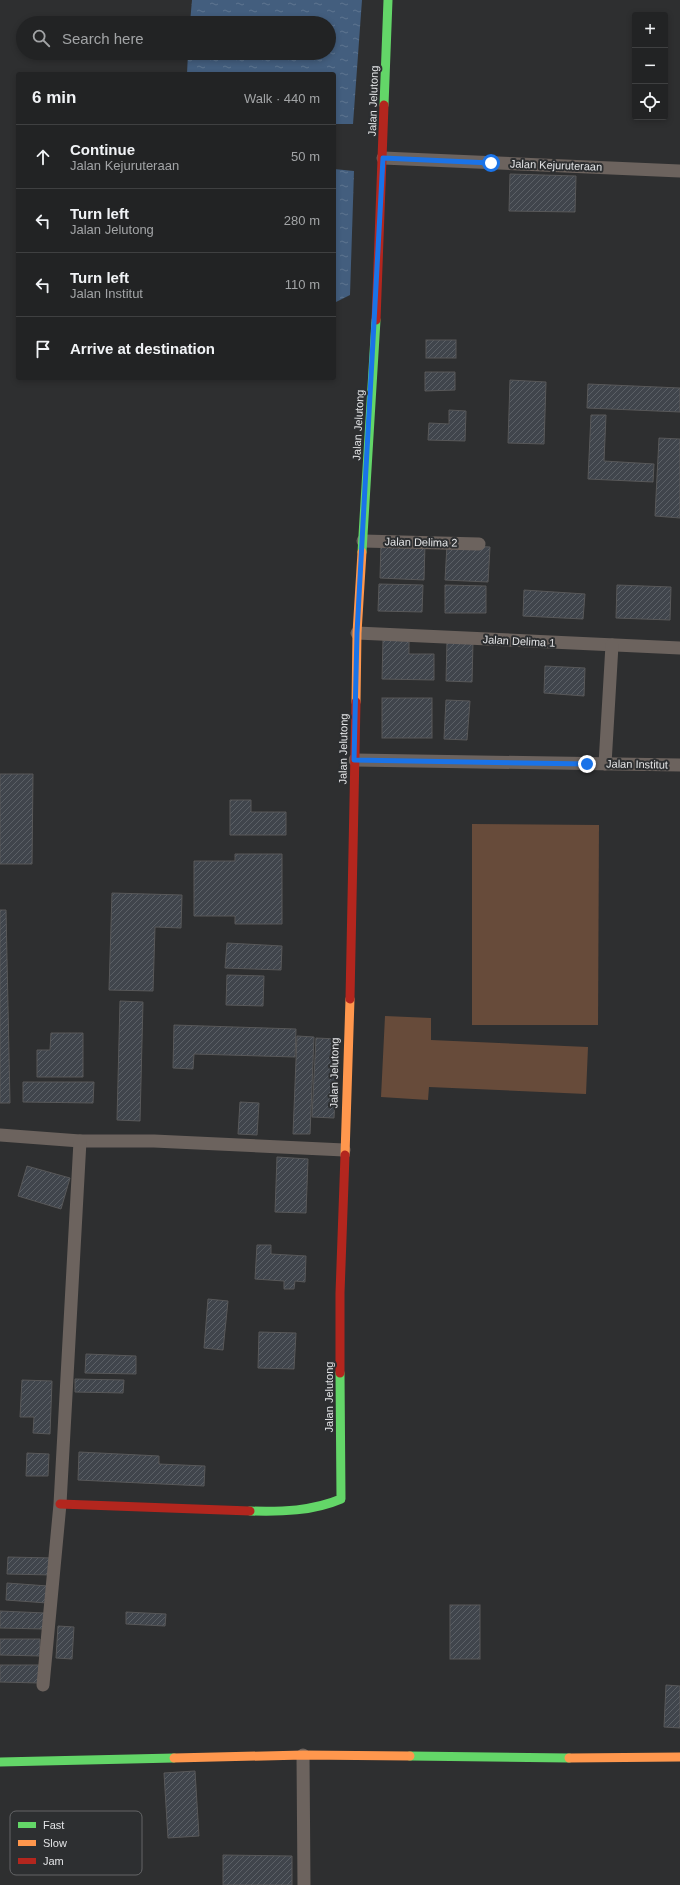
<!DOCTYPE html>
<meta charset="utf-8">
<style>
body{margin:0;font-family:Arial,sans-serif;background:#2e2f31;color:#f1f3f6}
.controls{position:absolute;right:12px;top:12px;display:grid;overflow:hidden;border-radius:4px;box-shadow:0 2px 6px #0003}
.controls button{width:36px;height:36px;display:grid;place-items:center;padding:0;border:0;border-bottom:1px solid #3f4041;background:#222324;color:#f1f3f6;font:20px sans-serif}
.stop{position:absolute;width:12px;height:12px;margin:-9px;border:3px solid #1a73e8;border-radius:50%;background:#fff}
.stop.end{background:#1a73e8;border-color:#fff;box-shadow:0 1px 4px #0008}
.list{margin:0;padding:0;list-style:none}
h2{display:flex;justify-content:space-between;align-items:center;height:52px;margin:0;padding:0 16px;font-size:17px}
h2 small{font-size:13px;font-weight:400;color:#a2a4a6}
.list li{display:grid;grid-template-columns:26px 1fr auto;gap:12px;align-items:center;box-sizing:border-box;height:64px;padding:0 16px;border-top:1px solid #3f4041}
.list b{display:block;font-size:15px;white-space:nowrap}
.list p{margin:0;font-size:13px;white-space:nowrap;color:#a2a4a6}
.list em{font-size:13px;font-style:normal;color:#a2a4a6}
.icon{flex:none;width:22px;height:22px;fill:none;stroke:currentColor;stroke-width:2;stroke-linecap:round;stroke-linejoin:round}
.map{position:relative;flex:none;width:680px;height:1885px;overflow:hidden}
.search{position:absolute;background:#222324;box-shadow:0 2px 6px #0003;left:16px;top:16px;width:320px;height:44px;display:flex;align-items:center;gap:10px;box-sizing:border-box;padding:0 14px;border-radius:22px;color:#a2a4a6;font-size:15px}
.panel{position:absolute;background:#222324;box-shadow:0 2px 6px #0003;left:16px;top:72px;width:320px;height:308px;border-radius:4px}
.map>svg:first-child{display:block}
</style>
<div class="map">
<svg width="680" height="1885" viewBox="0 0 680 1885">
<defs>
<pattern id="water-ripples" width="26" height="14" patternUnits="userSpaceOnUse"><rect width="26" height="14" fill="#435e7e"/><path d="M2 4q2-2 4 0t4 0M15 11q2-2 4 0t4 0" fill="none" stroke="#5e7590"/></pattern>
<pattern id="building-hatch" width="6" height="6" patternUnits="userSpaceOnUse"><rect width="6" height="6" fill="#40454c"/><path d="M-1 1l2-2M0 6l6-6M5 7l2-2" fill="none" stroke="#5b6066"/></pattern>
</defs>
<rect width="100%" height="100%" fill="#2e2f30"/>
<g fill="#674b3a">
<path d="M472,824L599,825L598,1025H472Z"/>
<path d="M385,1016L431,1018V1040L588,1047L586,1094L429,1087L428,1100L381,1097Z"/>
</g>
<g fill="url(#water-ripples)">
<path d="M192,0H362L353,124H334V74H187L188,53H329V23H190Z"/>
<path d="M334,169L354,171L350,295L334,303Z"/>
</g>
<g fill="url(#building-hatch)" stroke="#585859">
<path d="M510,174L576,176L575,212L509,211Z"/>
<rect x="426" y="340" width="30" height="18"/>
<path d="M425,372H455V390L425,391Z"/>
<path d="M510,380L546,382L544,444L508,443Z"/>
<path d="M588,384L680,388V412L587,408Z"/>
<path d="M449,410L466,411L465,441L428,440L429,423L449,424Z"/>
<path d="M591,415H606L604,461L654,464L653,482L588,479Z"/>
<path d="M659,438L680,439V518L655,516Z"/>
<path d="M381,543L425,544L424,580L380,578Z"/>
<path d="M447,545L490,547L488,582L445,580Z"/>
<path d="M379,584L423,585L422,612L378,611Z"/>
<path d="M445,585L486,586V613H445Z"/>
<path d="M617,585L671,587L670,620L616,618Z"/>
<path d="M524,590L585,594L583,619L523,616Z"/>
<path d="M383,640L409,641V654H434V680L382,679Z"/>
<path d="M447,641L473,642L472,682L446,681Z"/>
<path d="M545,666L585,668L584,696L544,693Z"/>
<rect x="382" y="698" width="50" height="40"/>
<path d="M446,700L470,701L467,740L444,739Z"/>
<path d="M0,774H33L32,864H0Z"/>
<path d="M230,800H251V812H286V835H230Z"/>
<path d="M235,854H282V924H235V916H194V861H235Z"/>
<path d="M112,893L182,895L181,928L155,927L153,991L109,990Z"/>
<path d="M0,910H6L10,1103H0Z"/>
<path d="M227,943L282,946L281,970L225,968Z"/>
<path d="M227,975L264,976L263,1006L226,1005Z"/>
<path d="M120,1001L143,1002L140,1121L117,1120Z"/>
<path d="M174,1025L296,1029L295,1057L194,1054L193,1069L173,1068Z"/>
<path d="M51,1033H83V1077H37V1050H50Z"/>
<path d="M297,1036L314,1037L310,1134H293Z"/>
<path d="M316,1038L338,1039L334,1118L312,1117Z"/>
<path d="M23,1082H94L93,1103L23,1102Z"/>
<path d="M240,1102L259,1103L257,1135L238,1134Z"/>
<path d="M277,1157L308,1159L306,1213L275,1212Z"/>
<path d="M27,1166L70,1178L61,1209L18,1196Z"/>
<path d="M257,1245H271V1254L306,1256L305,1282L295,1281L294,1289H284V1281L255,1279Z"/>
<path d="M208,1299L228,1301L223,1350L204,1348Z"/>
<path d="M259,1332L296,1333L294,1369L258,1368Z"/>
<path d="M86,1354L136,1356V1374L85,1373Z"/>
<path d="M75,1379L124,1380L123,1393L75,1392Z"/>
<path d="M22,1380L52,1381L50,1434L33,1433L34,1417H20Z"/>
<path d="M79,1452L159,1456V1464L205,1466L204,1486L78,1480Z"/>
<path d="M27,1453L49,1454L48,1476H26Z"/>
<path d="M8,1557L53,1558L52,1575L7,1574Z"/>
<path d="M7,1583L48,1586L47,1603L6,1600Z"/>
<rect x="450" y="1605" width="30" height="54"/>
<path d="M0,1611L45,1613L44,1629L0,1628Z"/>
<path d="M126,1612L166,1614L165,1626L126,1624Z"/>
<path d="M58,1626L74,1627L72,1659L56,1658Z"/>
<path d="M0,1639H40V1656L0,1655Z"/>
<path d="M0,1665H39V1683L0,1682Z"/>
<path d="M666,1685L680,1686V1728L664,1727Z"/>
<path d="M195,1771L199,1836L168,1838L164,1773Z"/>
<path d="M223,1855L292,1856V1885H223Z"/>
</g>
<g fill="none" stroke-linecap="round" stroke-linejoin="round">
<g stroke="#6c635e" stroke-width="13">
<path d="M383,158L680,171"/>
<path d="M363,541L479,544"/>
<path d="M357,633L680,648"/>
<path d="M355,760L680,765"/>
<path d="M605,764L612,645"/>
<path d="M0,1135L80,1141H154L344,1150"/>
<path d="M43,1685L60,1504L80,1141"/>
<path d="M303,1755L304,1885"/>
</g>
<g stroke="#63d668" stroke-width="9">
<path d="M384,105L388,0"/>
<path d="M362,552L376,320"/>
<path d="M250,1511C281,1512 313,1511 341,1499L340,1373"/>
<path d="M410,1756L569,1758"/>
<path d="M0,1762L174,1758"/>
</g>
<g stroke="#ff974d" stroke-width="9">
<path d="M356,702L357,633L362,552"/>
<path d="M345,1155L350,999"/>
<path d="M174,1758L303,1755L410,1756"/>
<path d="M569,1758L680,1757"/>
</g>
<g stroke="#b3261e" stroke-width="9">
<path d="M376,320L384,105"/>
<path d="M350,999L356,702"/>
<path d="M340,1373V1293L345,1155"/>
<path d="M60,1504L250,1511"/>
</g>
</g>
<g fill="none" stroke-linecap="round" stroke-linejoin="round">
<path stroke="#1a73e8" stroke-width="5" d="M491,163L383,158L357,633L354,760L587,764"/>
</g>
<g text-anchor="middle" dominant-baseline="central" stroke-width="4" stroke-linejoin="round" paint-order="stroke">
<g font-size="11" fill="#e3e4e6" stroke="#2d2f31">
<text transform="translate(373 101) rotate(-88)">Jalan Jelutong</text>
<text transform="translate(556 165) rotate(2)">Jalan Kejuruteraan</text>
<text transform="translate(358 425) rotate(-87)">Jalan Jelutong</text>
<text transform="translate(421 542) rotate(1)">Jalan Delima 2</text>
<text transform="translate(519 641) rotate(3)">Jalan Delima 1</text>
<text transform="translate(343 749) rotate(-89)">Jalan Jelutong</text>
<text transform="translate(637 764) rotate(1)">Jalan Institut</text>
<text transform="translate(334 1073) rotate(-89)">Jalan Jelutong</text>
<text transform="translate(329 1397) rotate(-90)">Jalan Jelutong</text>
</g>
</g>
<rect x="10" y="1811" width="132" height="64" rx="6" fill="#2d2f31" stroke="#646567" stroke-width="1"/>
<rect x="18" y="1822" width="18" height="6" fill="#63d668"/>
<rect x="18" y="1840" width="18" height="6" fill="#ff974d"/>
<rect x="18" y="1858" width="18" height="6" fill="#b3261e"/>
<g font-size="11" fill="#e3e4e6">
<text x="43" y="1829">Fast</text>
<text x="43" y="1847">Slow</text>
<text x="43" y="1865">Jam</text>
</g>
</svg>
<div class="controls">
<button>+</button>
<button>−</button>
<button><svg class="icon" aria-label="locate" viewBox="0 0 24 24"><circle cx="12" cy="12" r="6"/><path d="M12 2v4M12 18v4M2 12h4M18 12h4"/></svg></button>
</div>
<div class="stop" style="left:491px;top:163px"></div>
<div class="stop end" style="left:587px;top:764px"></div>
<div class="search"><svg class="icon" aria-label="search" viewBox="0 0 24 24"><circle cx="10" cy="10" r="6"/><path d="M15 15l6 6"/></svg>Search here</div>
<section class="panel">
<h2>6 min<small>Walk · 440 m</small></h2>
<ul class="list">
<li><svg class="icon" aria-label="ahead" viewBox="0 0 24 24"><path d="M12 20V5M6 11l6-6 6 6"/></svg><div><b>Continue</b><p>Jalan Kejuruteraan</p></div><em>50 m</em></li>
<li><svg class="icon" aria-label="left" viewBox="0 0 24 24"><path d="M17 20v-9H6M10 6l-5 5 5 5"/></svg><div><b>Turn left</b><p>Jalan Jelutong</p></div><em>280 m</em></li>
<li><svg class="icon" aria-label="left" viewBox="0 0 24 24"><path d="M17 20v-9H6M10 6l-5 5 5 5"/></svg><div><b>Turn left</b><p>Jalan Institut</p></div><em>110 m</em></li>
<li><svg class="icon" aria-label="arrive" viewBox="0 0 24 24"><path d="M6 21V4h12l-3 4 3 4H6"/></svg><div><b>Arrive at destination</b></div></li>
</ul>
</section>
</div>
